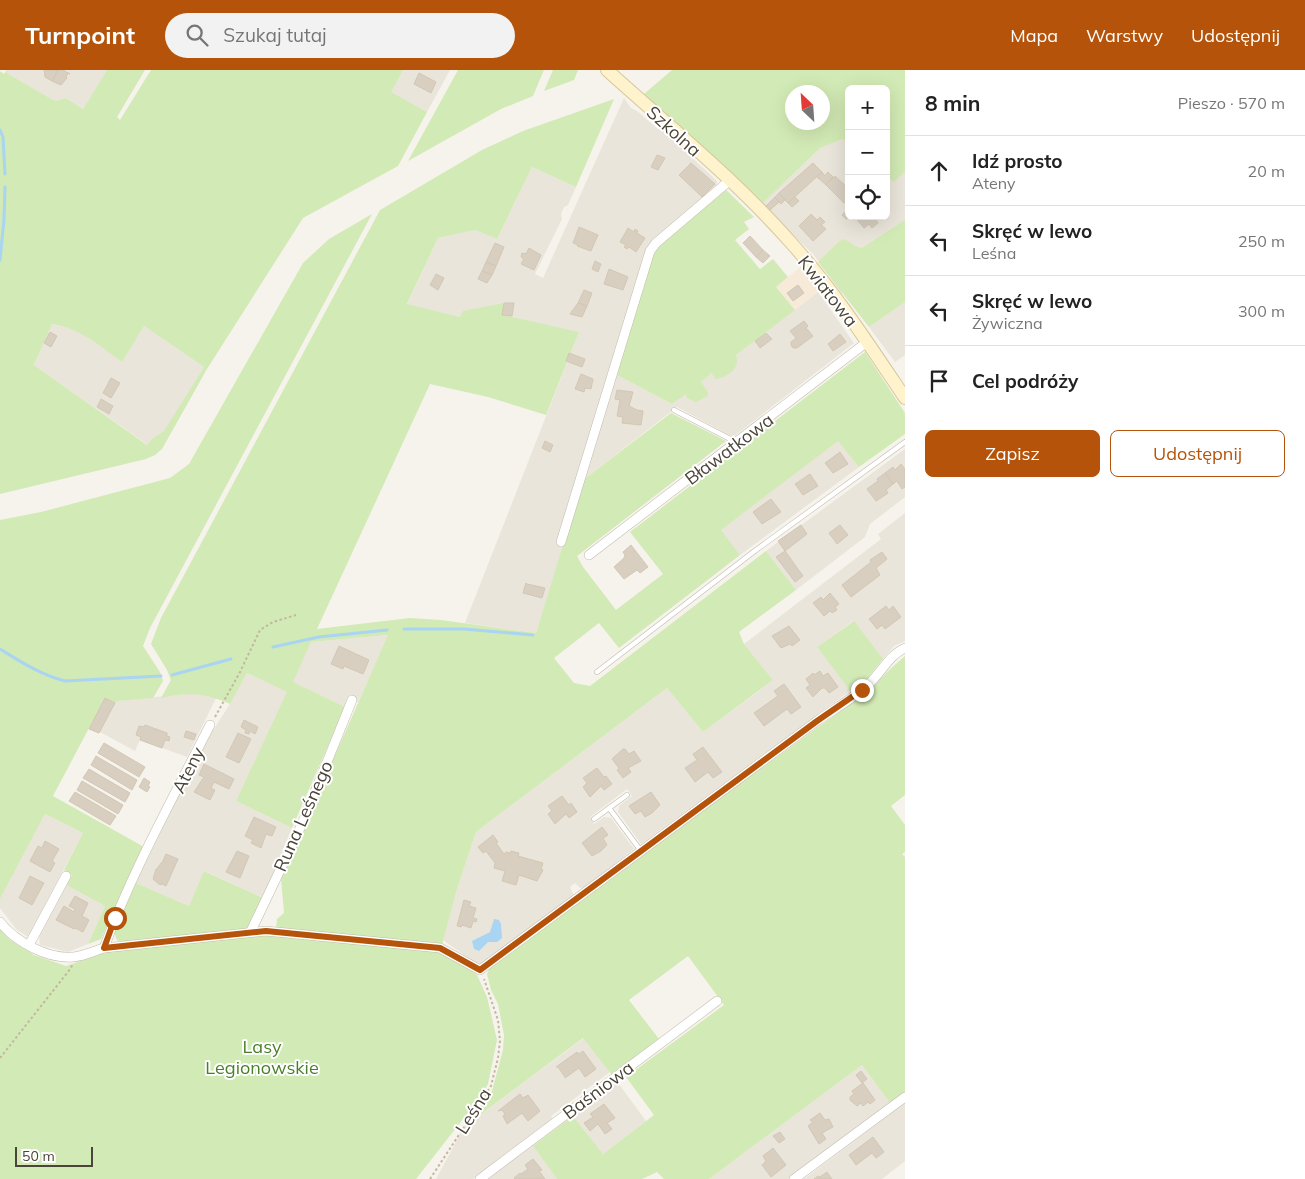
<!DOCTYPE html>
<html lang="pl">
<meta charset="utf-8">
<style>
body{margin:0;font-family:Mulish,sans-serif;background:#f2f2f2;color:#222}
.controls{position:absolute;right:15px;top:15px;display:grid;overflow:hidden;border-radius:8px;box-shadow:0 5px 20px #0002}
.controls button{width:45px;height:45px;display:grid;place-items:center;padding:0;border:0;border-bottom:1px solid #e0e0e0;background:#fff;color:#222;font:25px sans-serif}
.compass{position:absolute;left:785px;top:15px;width:45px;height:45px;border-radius:50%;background:#fff;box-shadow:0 5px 20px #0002;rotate:335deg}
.scale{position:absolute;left:15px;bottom:12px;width:78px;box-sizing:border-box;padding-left:5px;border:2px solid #4b4439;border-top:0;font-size:14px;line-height:18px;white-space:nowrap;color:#4b4439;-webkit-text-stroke:4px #fff;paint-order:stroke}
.stop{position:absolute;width:15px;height:15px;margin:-11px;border:4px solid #b45309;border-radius:50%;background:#fff}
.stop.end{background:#b45309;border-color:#fff;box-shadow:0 1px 5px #0008}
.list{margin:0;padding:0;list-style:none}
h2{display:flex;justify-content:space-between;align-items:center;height:65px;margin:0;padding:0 20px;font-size:21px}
h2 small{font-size:16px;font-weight:400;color:#767676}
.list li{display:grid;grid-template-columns:32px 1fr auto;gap:15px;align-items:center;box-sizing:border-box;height:70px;padding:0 20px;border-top:1px solid #e0e0e0}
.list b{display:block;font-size:19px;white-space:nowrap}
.list p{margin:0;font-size:16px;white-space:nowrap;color:#767676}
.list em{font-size:16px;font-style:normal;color:#767676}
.actions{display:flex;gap:10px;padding:15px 20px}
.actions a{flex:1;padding:11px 0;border:1px solid #b45309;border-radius:8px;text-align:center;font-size:18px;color:#b45309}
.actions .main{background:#b45309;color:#fff}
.icon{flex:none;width:28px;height:28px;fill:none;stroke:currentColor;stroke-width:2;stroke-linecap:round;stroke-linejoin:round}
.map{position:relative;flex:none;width:905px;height:1109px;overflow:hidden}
header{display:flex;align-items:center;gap:30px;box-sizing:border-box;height:70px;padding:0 25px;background:#b45309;color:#fff}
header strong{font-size:24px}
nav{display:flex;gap:28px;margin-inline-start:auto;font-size:18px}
.search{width:350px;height:45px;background:#f2f2f2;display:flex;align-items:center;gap:12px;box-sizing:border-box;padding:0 18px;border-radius:28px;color:#767676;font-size:19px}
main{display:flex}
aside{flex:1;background:#fff}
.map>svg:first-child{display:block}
</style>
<header>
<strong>Turnpoint</strong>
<div class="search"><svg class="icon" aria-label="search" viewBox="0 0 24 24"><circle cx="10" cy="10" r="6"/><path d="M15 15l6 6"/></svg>Szukaj tutaj</div>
<nav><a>Mapa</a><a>Warstwy</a><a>Udostępnij</a></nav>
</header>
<main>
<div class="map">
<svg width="905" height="1109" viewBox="0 0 905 1109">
<rect width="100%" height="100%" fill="#f6f3ec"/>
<g fill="#eae5da">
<path d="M6,0H107L83,39L66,28L55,31L5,2Z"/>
<path d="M403,0H450L427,42L390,22Z"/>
<path d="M624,28L631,38L637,41L658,59L660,58L717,111V118L611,298L557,474L563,477L536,563L465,553L579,262L460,247L407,235L438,168L475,160L497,169L532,97L576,117L568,135L564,137L561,144L562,149L535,204L543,208Z"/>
<path d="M843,69L849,74V146H886V106L894,112L905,102V169L841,223L813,184L761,135L820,78Z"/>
<path d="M818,222L854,273L733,367L677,337L583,410L615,304L672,334Z"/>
<path d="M905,232V285L895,292L869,257Z"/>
<path d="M52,254L69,258L82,263L122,291L144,256L204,297L164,362L152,369L148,375L34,295Z"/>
<path d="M838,370L859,397L740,485L720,460Z"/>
<path d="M905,379V427L870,454L865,467L796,520L766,481Z"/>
<path d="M905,443V571L894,576L883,589L853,551L817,577L850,621L641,774L618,742L619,736L632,726L627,719L590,747L594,754L604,747L611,748L634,779L585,817L580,818L575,813L570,817L573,824L571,827L479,896L443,870L457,819L476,762L667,618L703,662L755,624L773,610L744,574L881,469L878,464Z"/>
<path d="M389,565L358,632L349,629L345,637L292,612L311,572Z"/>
<path d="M247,603L288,622L236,731L292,758L263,828L205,801L189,836L136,813L200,681L228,637Z"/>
<path d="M196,623L216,628L187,687L140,670L135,681L100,662L99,663L89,659L105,628L116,631Z"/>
<path d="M45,744L83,763L28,867L17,860L0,838V829Z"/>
<path d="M66,815L105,836L88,874L68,882L40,875L39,865Z"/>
<path d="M584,968L610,1002L551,1046L553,1049L473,1109H436L464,1057Z"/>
<path d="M862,995L890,1033L789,1109H709Z"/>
<path d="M618,1013L646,1051L603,1084L573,1046Z"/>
<path d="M905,1033V1091L882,1109H804Z"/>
<path d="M533,1076L557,1109H488Z"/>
</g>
<path fill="#f7ead8" d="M803,195L821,220L795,240L776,217Z"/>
<g fill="#d2eab5" fill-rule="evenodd">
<path d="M107,0H145L117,47L120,50L151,0H403L391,22L427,42L398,96L303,148L207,299L162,379L155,385L146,389L0,424V1L4,4L5,2L55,31L66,28L83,39ZM52,254C80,258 100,276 122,292L144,256L204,297L164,361L152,369L147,375L34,295Z"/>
<path d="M458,0H544L533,26L501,39L408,91Z"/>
<path d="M553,0H578L574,10L544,21Z"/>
<path d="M672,0H905V102L894,112L886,106V19H849V74L843,69L820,78L761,135L644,24ZM792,22H822V52H792Z"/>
<path d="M614,29L576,117L532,97L497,169L475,160L438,168L407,234L460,247L463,241L504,233L503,245L579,262L546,345L488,327L430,314L317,559L410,548L441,550L536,563L583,410L671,343L726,371L577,486L583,497L616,540L663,504L630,462L865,282L905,343V364L859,397L838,371L721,460L740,485L619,578L599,553L554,588L574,613L590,616L766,481L796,520L739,562L744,574L773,610L703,662L667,618L476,762L457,819L442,875L276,859L277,849L284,843L281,808L388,565L311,572L293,612L345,637L292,758L236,731L287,622L247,603L230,634C205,623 188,622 161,628L171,610L167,600L151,574L161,548L380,140L482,80L523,61Z"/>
<path d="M724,118L754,147L744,152L749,159L735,170L760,199L773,189L788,207L776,217L795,240L736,285C741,299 727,307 715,309L712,303L701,312L707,321L708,326L696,332L687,328L686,324L672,334L615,304L654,180Z"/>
<path d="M372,144L150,558L143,576L160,602L163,611L153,628L117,631L115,633L105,628L53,726L144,777L101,869L88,874L105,836L66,815L72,805L64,800L83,763L45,744L0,829V450L41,442L170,408L189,394L303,193L329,169Z"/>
<path d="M905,150V232L869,257L818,192L842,169C850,170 853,177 862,178Z"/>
<path d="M854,551L883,589L867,609L850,621L817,577Z"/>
<path d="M905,586V725L891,736L905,755V782L902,784L905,787V1022L890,1033L862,995L709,1109H664L657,1102L642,1109H557L533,1076L573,1046L603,1084L654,1045L626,1007L724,935L688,886L629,930L659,969L612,1005L583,968L464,1057L492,1021L503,980L504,965L498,934L491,920L487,904L491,895L872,618L888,601Z"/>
<path d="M204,801L263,828L249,858L124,873L117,870L114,863L136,813L189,836Z"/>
<path d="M0,859L9,869L34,885L66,896L121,877L259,863L439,882L462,894L477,905L487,927L497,970L488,1014L478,1030L416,1109H0Z"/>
</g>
<path fill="#a9d4f2" d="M494,849L499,850L501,854L502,868L497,872H488L479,881L474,879L472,871L490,862Z"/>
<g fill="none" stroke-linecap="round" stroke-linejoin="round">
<g stroke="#a9d4f2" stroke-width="3">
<path d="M0,60L3,67L5,104"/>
<path d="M0,190L4,149L5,117"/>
<path d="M404,559H464L533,565"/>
<path d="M273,577L319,567L387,560"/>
<path d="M0,579C21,592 41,605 65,611L161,606"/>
<path d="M172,605L231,589"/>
</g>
</g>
<g fill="#d8cfc1" stroke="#d3c7b4">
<path d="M44,0H58L52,11L45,7Z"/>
<path d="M58,0H63L70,4L68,3L66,7L67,8L61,15L52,11Z"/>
<path d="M419,3L436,12L431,23L414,14Z"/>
<path d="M657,85L665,88L658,100L651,97Z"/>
<path d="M691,93L715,114L702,127L679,105Z"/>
<path d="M813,93L822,102L788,133L779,123Z"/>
<path d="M822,102L825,106L828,102L833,107L826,115L817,107Z"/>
<path d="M835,106L849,119V128L844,133L826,115Z"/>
<path d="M779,123L785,130L781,134L775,127Z"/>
<path d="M775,127L779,132L770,140L766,136Z"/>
<path d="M795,127L799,131L792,137L788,133Z"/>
<path d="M849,139V146H851L846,149L842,145Z"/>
<path d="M811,144L817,150L820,147L825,152L821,155L826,159L813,171L799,156Z"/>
<path d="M878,146L875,149L878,153L872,158L869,154L864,158L855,147Z"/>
<path d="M579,157L598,165L591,181L577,176L578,175L573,173Z"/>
<path d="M628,158L634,162L635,159L638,161L637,163L645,168L636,182L629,177L627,179L624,177L626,175L620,172Z"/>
<path d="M750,166L763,180L756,187L743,173Z"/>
<path d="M495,173L504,177L496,196L486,192Z"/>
<path d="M529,178L541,185L534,200L521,194L524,189L521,187L522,183L526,184Z"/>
<path d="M763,180L770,186L763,193L756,187Z"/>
<path d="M595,191L601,194L598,202L592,199Z"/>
<path d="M486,192L496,196L492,205L482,201Z"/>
<path d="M609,199L628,207L623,220L604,214Z"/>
<path d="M482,201L492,205L487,213L478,209Z"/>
<path d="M436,204L444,208L438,220L430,215Z"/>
<path d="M798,215L804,223L793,231L787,223Z"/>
<path d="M584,220L592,223L587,236L578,233Z"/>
<path d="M504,233H514L512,246L502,245Z"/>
<path d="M578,233L587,236L582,247L570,244Z"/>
<path d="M804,251L808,256L806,258L813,266L797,278H793L791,275V272L796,268L790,261Z"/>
<path d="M50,262L57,266L51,277L44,273Z"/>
<path d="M766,263L772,269L760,278L755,271Z"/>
<path d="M840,264L846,272L833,281L828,274Z"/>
<path d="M569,283L585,289L582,297L566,291Z"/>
<path d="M581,304L593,309L591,319L585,318L584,322L575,319Z"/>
<path d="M111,308L120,313L111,328L103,323Z"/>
<path d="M617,320L633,322L629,336L637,340L643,341L641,355L622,353L623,347L617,346L620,330L615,329Z"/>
<path d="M101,329L113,336L109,344L97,337Z"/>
<path d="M545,371L553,375L550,382L542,378Z"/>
<path d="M840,382L848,394L833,403L825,393Z"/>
<path d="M901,394L905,399V417L902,419L897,411L893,414L885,403L893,397L895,400Z"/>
<path d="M885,403L893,414L886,420L888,423L876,431L867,419L878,411L877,409Z"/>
<path d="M810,404L818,416L803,425L795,414Z"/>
<path d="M771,429L781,442L762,454L753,442Z"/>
<path d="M801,455L807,464L785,481L778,471Z"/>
<path d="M840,455L848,465L837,474L829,463Z"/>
<path d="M631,475L648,497L640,503L637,500L624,509L614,497L624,488L625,485L623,482Z"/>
<path d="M785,481L803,506L795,512L776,487Z"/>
<path d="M882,482L887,489L876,498L880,505L851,527L842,515L871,492L870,490Z"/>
<path d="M526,513L527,514L545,518L542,528L523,523Z"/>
<path d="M830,523L839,534L835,537L837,540L832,543L830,541L824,546L813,533L821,527L823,530Z"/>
<path d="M886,536L889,540L893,536L901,547L885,559L882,555L877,559L869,549Z"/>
<path d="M789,556L800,570L792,576L790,574L781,578L772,566Z"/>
<path d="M339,576L369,590L363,604L344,596L343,599L331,594Z"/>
<path d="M820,601L823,606L828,603L838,617L829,623L825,618H822L813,627L806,618L810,615L806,609L813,603L814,605Z"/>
<path d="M784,614L801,637L791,644L787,639L764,656L754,643L778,626L774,621Z"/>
<path d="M105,628L115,633L99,663L89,659Z"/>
<path d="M244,650L258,657L255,664L250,661L249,664L245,663L246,660L241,657Z"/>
<path d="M145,655L167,663V666L170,667L169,671L165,670L162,678L140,670L141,667L136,665L139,656L144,657Z"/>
<path d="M186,661L196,664L194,670L184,667Z"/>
<path d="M238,663L251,669L239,693L226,687Z"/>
<path d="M104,673L145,697L139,707L98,683Z"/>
<path d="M703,677L722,702L713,708L708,702L695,712L685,698L697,690L693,684Z"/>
<path d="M623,679H625L629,684L634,681L641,691L628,698L631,702L623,708L617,700L619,698L612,689Z"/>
<path d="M96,686L137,710L132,720L91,695Z"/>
<path d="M204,694L234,709L229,719L214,712L211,718L215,720L210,730L194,722L204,707L199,705Z"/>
<path d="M597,698L604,707L606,706L612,714L604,720L601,716L590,727L583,717L587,713L583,708Z"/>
<path d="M89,699L130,723L125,732L83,708Z"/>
<path d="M144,708L150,712L148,716L150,717L147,722L139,717Z"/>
<path d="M82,711L123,735L118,744L77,720Z"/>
<path d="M75,722L116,746L110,755L69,731Z"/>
<path d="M651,722L660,735L652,743L645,747L641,741L635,744L629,736Z"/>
<path d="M562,726L569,735L571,733L577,742L569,748L566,744L555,754L548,744L552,741L548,736Z"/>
<path d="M254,747L276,757L272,766L266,764L261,778L251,773L253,770L245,766Z"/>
<path d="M602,757L608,765L603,768L607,775L601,781L592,786L582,773Z"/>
<path d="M493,765L498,772L496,773L504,784L506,782L510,783L511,781L519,783L518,786L543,793L541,799L543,800L537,811L519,805L516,815L502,811L505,801L494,798L495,793L486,781L483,783L478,777Z"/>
<path d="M45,771L59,779L52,791L55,793L50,802L30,791L38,776L42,778Z"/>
<path d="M237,781L249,786L240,808L226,802Z"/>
<path d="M166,784L178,789L166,816L162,814L160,815L153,809L156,799H157L161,793H162Z"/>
<path d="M30,806L44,813L32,835L19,828Z"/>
<path d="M75,826L88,833L82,846L89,850L83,862L75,858L74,859L56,850L64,836L74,842L75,839L69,836Z"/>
<path d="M464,830L471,832L469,836L476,838L473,848L477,849L476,852L473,851L471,858L462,855L461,857L457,856Z"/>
<path d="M583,981L596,999L585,1007L579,998L565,1008V1007L558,997H556L577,982L579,984Z"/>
<path d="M861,1001L867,1009L862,1013L856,1005Z"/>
<path d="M863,1013L875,1030L870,1034L868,1032L863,1036L861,1033L857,1036L850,1030V1027L854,1024L852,1021Z"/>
<path d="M520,1024L523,1028L528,1025L540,1041L528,1051L522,1043L507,1054L503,1046L505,1044L502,1040L498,1041Z"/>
<path d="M604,1034L615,1048L607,1053L612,1059L605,1064L598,1054L590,1061L584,1053L593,1047L590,1044Z"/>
<path d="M820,1043L825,1050L829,1049L833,1057L822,1063L826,1069L819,1074L808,1056L813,1052L810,1050Z"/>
<path d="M780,1062L785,1069L779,1073L773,1066Z"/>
<path d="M873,1067L884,1082L876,1088L872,1083L856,1095L849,1085Z"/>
<path d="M773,1078L786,1095L771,1107L762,1095L766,1091L763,1086Z"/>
<path d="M533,1089L542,1100L539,1101L545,1109H515L514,1108L520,1103L521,1104L528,1099L525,1095Z"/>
<path d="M827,1102L832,1109H814L818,1106L820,1107Z"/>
</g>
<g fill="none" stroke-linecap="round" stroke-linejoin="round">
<defs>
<g id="lane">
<path d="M674,340L736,372"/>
<path d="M597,602L756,480L905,372"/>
<path d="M609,738L641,781"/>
<path d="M594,749L627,725"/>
</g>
<g id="street">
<path d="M561,472L650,181L656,173L729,111"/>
<path d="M589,485L867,272"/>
<path d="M0,852C16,872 47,889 73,887C84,886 94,881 104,878L266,861L440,878L480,900L817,651C834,639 854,628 869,614C881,603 889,585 905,578"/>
<path d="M251,861L302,754L352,630"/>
<path d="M29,875L66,806"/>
<path d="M104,878C132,801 173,728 210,655"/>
<path d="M480,1109L717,931"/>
<path d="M794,1109L905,1027"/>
</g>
<path id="secondary" d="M607,0C670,57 737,111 793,175C835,222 870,276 905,328"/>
</defs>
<use href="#lane" stroke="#c2bbae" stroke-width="5.5"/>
<use href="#street" stroke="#c2bbae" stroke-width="10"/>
<use href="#secondary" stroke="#d6c79b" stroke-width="14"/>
<g stroke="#c4b79f" stroke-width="2" stroke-dasharray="2.5 2.5" stroke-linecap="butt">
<path d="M215,647L240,602L260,560L273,552L296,545"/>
<path d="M0,988L71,898L72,895"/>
<path d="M430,1109L491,1016L498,988L500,971L498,950L484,909"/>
</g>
<use href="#lane" stroke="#fff" stroke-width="4.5"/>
<use href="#street" stroke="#fff" stroke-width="9"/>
<use href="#secondary" stroke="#fff3cd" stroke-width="12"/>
</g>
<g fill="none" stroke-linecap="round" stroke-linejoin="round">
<path stroke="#b45309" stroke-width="6" d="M115,848L104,878L266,861L440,878L480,900L817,651L862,620"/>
</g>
<g text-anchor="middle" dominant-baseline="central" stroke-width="4" stroke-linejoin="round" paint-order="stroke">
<g font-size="18" fill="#4b4439" stroke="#fff">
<text transform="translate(674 61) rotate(42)">Szkolna</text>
<text transform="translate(828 221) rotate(52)">Kwiatowa</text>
<text transform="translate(729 379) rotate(-37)">Bławatkowa</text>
<text transform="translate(188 700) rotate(-63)">Ateny</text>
<text transform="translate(303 746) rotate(-66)">Runa Leśnego</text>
<text transform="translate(598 1020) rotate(-37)">Baśniowa</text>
<text transform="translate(473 1041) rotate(-58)">Leśna</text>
</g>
<g font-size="18" fill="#4a7f2a" stroke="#fff">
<text x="262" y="976">Lasy<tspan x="262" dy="21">Legionowskie</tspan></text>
</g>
</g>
</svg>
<div class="controls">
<button>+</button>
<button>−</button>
<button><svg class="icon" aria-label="locate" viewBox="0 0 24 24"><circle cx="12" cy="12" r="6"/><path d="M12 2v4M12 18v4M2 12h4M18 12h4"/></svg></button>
</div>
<svg class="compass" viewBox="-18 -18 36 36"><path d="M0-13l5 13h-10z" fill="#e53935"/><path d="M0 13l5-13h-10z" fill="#767676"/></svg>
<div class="scale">50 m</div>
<div class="stop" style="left:115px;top:848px"></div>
<div class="stop end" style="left:862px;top:620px"></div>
</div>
<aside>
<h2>8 min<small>Pieszo · 570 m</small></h2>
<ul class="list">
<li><svg class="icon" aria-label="ahead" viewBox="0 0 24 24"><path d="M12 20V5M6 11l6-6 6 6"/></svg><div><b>Idź prosto</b><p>Ateny</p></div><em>20 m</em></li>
<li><svg class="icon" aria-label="left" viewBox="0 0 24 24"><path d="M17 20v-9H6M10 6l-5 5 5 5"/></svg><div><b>Skręć w lewo</b><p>Leśna</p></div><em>250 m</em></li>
<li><svg class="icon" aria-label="left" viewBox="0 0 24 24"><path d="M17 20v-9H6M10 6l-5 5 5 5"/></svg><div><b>Skręć w lewo</b><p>Żywiczna</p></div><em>300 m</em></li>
<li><svg class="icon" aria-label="arrive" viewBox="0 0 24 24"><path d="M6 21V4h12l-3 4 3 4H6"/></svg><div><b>Cel podróży</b></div></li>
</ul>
<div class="actions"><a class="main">Zapisz</a><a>Udostępnij</a></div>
</aside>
</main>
